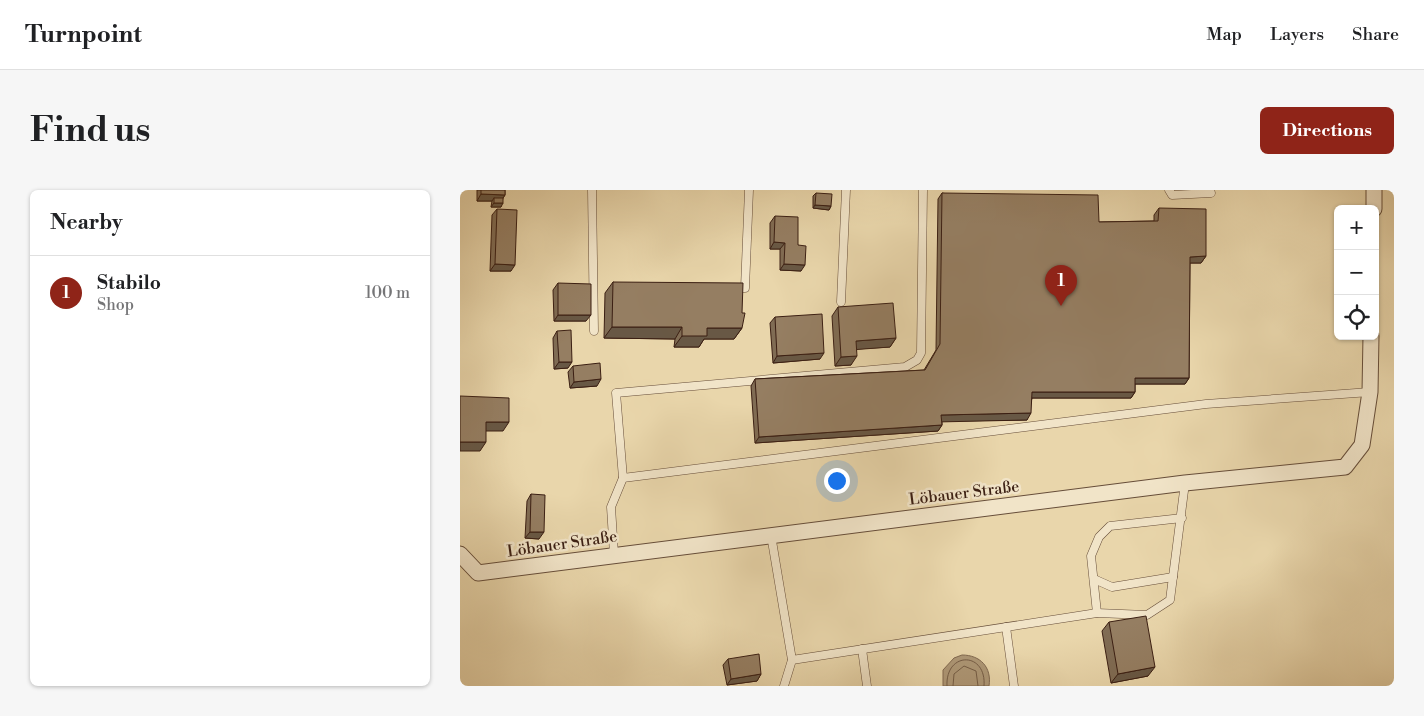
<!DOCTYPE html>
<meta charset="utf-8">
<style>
body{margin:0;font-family:"Libre Bodoni",serif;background:#f6f6f6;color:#202124}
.controls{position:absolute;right:15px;top:15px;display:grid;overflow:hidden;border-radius:8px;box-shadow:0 1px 4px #0004}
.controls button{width:45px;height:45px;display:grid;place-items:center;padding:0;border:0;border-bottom:1px solid #e0e0e0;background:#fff;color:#202124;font:25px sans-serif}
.you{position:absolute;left:376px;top:290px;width:18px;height:18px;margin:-12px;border:4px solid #fff;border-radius:50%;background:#1a73e8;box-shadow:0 0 0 8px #1a73e833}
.badge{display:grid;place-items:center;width:32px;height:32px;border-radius:50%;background:#8f2418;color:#fff;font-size:16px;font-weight:700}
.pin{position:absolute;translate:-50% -41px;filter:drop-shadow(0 1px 2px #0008)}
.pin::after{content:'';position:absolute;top:26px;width:18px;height:15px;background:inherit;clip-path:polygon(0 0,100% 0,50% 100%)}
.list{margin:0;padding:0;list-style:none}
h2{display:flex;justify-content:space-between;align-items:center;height:65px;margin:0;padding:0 20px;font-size:21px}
h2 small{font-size:16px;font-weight:400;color:#757577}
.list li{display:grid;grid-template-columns:32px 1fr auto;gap:15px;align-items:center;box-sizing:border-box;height:75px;padding:0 20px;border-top:1px solid #e0e0e0}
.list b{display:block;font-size:19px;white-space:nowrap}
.list p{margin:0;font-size:16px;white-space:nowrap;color:#757577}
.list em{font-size:16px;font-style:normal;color:#757577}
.icon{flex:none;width:28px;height:28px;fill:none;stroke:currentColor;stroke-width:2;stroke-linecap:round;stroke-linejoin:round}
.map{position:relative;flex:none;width:934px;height:496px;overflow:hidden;border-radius:8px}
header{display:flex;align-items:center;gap:30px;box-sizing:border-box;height:70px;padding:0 25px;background:#fff;border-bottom:1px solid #e0e0e0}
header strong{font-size:24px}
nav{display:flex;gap:28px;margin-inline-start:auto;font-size:18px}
.intro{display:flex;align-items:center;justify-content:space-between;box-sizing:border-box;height:120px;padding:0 30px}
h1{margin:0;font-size:35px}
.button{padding:12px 22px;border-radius:8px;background:#8f2418;color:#fff;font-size:18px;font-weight:700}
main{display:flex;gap:30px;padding:0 30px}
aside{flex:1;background:#fff;border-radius:8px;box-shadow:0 1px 4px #0004}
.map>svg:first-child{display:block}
</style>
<header>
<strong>Turnpoint</strong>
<nav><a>Map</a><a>Layers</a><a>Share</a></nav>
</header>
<div class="intro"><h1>Find us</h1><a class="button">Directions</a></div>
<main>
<aside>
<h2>Nearby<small></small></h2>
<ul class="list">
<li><span class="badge">1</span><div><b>Stabilo</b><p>Shop</p></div><em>100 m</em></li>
</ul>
</aside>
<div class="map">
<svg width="934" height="496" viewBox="0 0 934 496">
<rect width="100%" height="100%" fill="#e9d6ab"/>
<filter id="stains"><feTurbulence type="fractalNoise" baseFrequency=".004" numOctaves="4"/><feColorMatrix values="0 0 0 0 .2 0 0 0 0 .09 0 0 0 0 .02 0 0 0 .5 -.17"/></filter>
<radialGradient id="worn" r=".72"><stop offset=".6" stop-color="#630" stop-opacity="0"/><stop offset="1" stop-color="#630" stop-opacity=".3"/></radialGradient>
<path fill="#ae9877" stroke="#80684f" d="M502,465C520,465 532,477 529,496H483V480L494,468Z"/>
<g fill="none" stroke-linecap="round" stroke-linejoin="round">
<g stroke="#745c45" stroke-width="1">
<path d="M487,496C485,461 527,461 524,496"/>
<path d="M493,496L494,484L504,476L516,481L518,496"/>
</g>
<defs>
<g id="lane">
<path d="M132,0L134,141"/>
<path d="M709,0L712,5L751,3"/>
<path d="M273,98H285L289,0"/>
<path d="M381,112L386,0"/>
<path d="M163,288L156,203L445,177L457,170L461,163L463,0"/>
<path d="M311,345L332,470L637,423L687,425L710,410L725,293"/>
<path d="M154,364L151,317L163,288L746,214L910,202"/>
<path d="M634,389L652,397L713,387"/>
<path d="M637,423L631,366L639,347L650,336L722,328"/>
<path d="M546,437L554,496"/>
<path d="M402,459L407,496"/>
<path d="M324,496L332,470"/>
</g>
<g id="street">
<path d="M914,19V0"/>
<path d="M0,364L18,383L725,293L885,277L902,255L910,202L911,146"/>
</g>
</defs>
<use href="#lane" stroke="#664d39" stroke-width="9"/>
<use href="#street" stroke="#664d39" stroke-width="17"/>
<use href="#lane" stroke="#f1e4c8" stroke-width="8"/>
<use href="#street" stroke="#f1e4c8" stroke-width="15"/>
</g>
<g fill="#806c54" stroke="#3b1f13">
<path d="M17,0H45V5L43,8L41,17H31L32,11H17Z"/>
<path d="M356,3L371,16L369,20L353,18V6Z"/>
<path d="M482,3L639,32L694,31V25L699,18L746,66L741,73H730L729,188L725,194H675V202L671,208H572L567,230L482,231V235L478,241L295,253L291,196L295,189L464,180L476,160L478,9Z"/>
<path d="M37,19L51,81H30L32,25Z"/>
<path d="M315,26L338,55L341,81L320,80V59H310V33Z"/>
<path d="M153,92L282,138L274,149H244L239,157H214L215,149L144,148L145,103Z"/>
<path d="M98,93L126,131H94L93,100Z"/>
<path d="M378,117L436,148L430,157L397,159L391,175L375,176L372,126Z"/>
<path d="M315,127L360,169L313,173L310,133Z"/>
<path d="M97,141L108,178L94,179L93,148Z"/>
<path d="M113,176L137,196L110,198L108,182Z"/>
<path d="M71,304L79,349L65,348L67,311Z"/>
<path d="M649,432L688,486L651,493L642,441Z"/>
<path d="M268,469L301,484L297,491L267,495L263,475Z"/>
</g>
<g fill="#685845" stroke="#3b1f13">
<path d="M21,4L45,5L41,11L34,8L32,11H17Z"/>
<path d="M34,13H43L41,17H31Z"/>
<path d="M355,15L371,16L369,20L353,18Z"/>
<path d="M314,52L325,53L320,59H310Z"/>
<path d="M746,66L741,73H725L730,67Z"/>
<path d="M35,74L55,75L51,81H30Z"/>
<path d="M324,74L345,75L341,81L320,80Z"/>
<path d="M98,125H131L126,131H94Z"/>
<path d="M152,137H222L215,149L144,148Z"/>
<path d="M247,138H282L274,149H244L239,157H214L222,146Z"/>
<path d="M436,148L430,157L390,160L396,151Z"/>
<path d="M364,163L360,169L313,173L317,166Z"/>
<path d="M397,166L391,175L375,176L381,167Z"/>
<path d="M99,172H112L108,178L94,179Z"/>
<path d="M675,188H729L725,194H671Z"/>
<path d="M141,189L137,196L110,198L114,192Z"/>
<path d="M572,202H675L671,208H567Z"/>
<path d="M571,223L567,230L476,232L481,225Z"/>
<path d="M26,232H49L43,241H20Z"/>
<path d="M482,235L478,241L295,253L299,247Z"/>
<path d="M0,252H26L20,261H0Z"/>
<path d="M70,342H84L79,349L65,348Z"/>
<path d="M695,477L688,486L651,493L658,484Z"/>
<path d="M301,484L297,491L267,495L271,489Z"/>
</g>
<g fill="#957e62" stroke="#3b1f13">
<path d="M21,0H45V5L21,4Z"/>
<path d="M356,3L372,4L371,16L355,15Z"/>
<path d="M482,3L638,5L639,32L698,31L699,18L746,19V66L730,67L729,188H675V202H572L571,223L481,225L482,235L299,247L295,189L465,180L480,154Z"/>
<rect x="34" y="8" width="9" height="5"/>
<path d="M37,19L57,20L55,75L35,74Z"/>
<path d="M315,26L338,27V55L346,56L345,75L324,74L325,53L314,52Z"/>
<path d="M153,92L283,93L282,123H285L282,138H247V146H222V137H152Z"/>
<path d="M98,93L131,94V125H98Z"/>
<path d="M433,113L436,148L396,151L397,166L381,167L378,117Z"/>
<path d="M362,124L364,163L317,166L315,127Z"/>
<path d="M111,140L112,172H99L97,141Z"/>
<path d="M140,173L141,189L114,192L113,176Z"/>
<path d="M0,206L49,208V232H26V252H0Z"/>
<path d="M71,304L85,305L84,342H70Z"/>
<path d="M686,426L695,477L658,484L649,432Z"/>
<path d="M299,464L301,484L271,489L268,469Z"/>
</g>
<g text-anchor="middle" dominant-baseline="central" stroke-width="5" stroke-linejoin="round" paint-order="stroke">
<g font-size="16" fill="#3b1f13" stroke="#f1e4c8">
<text transform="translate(504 303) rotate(-7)">Löbauer Straße</text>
<text transform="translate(102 354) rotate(-8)">Löbauer Straße</text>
</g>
</g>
<rect width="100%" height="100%" filter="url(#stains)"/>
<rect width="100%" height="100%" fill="url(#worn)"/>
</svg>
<div class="controls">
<button>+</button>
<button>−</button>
<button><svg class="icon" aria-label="locate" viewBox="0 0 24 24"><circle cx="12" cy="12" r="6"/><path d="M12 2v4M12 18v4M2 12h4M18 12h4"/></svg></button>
</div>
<div class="you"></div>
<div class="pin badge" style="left:601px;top:116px">1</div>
</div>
</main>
